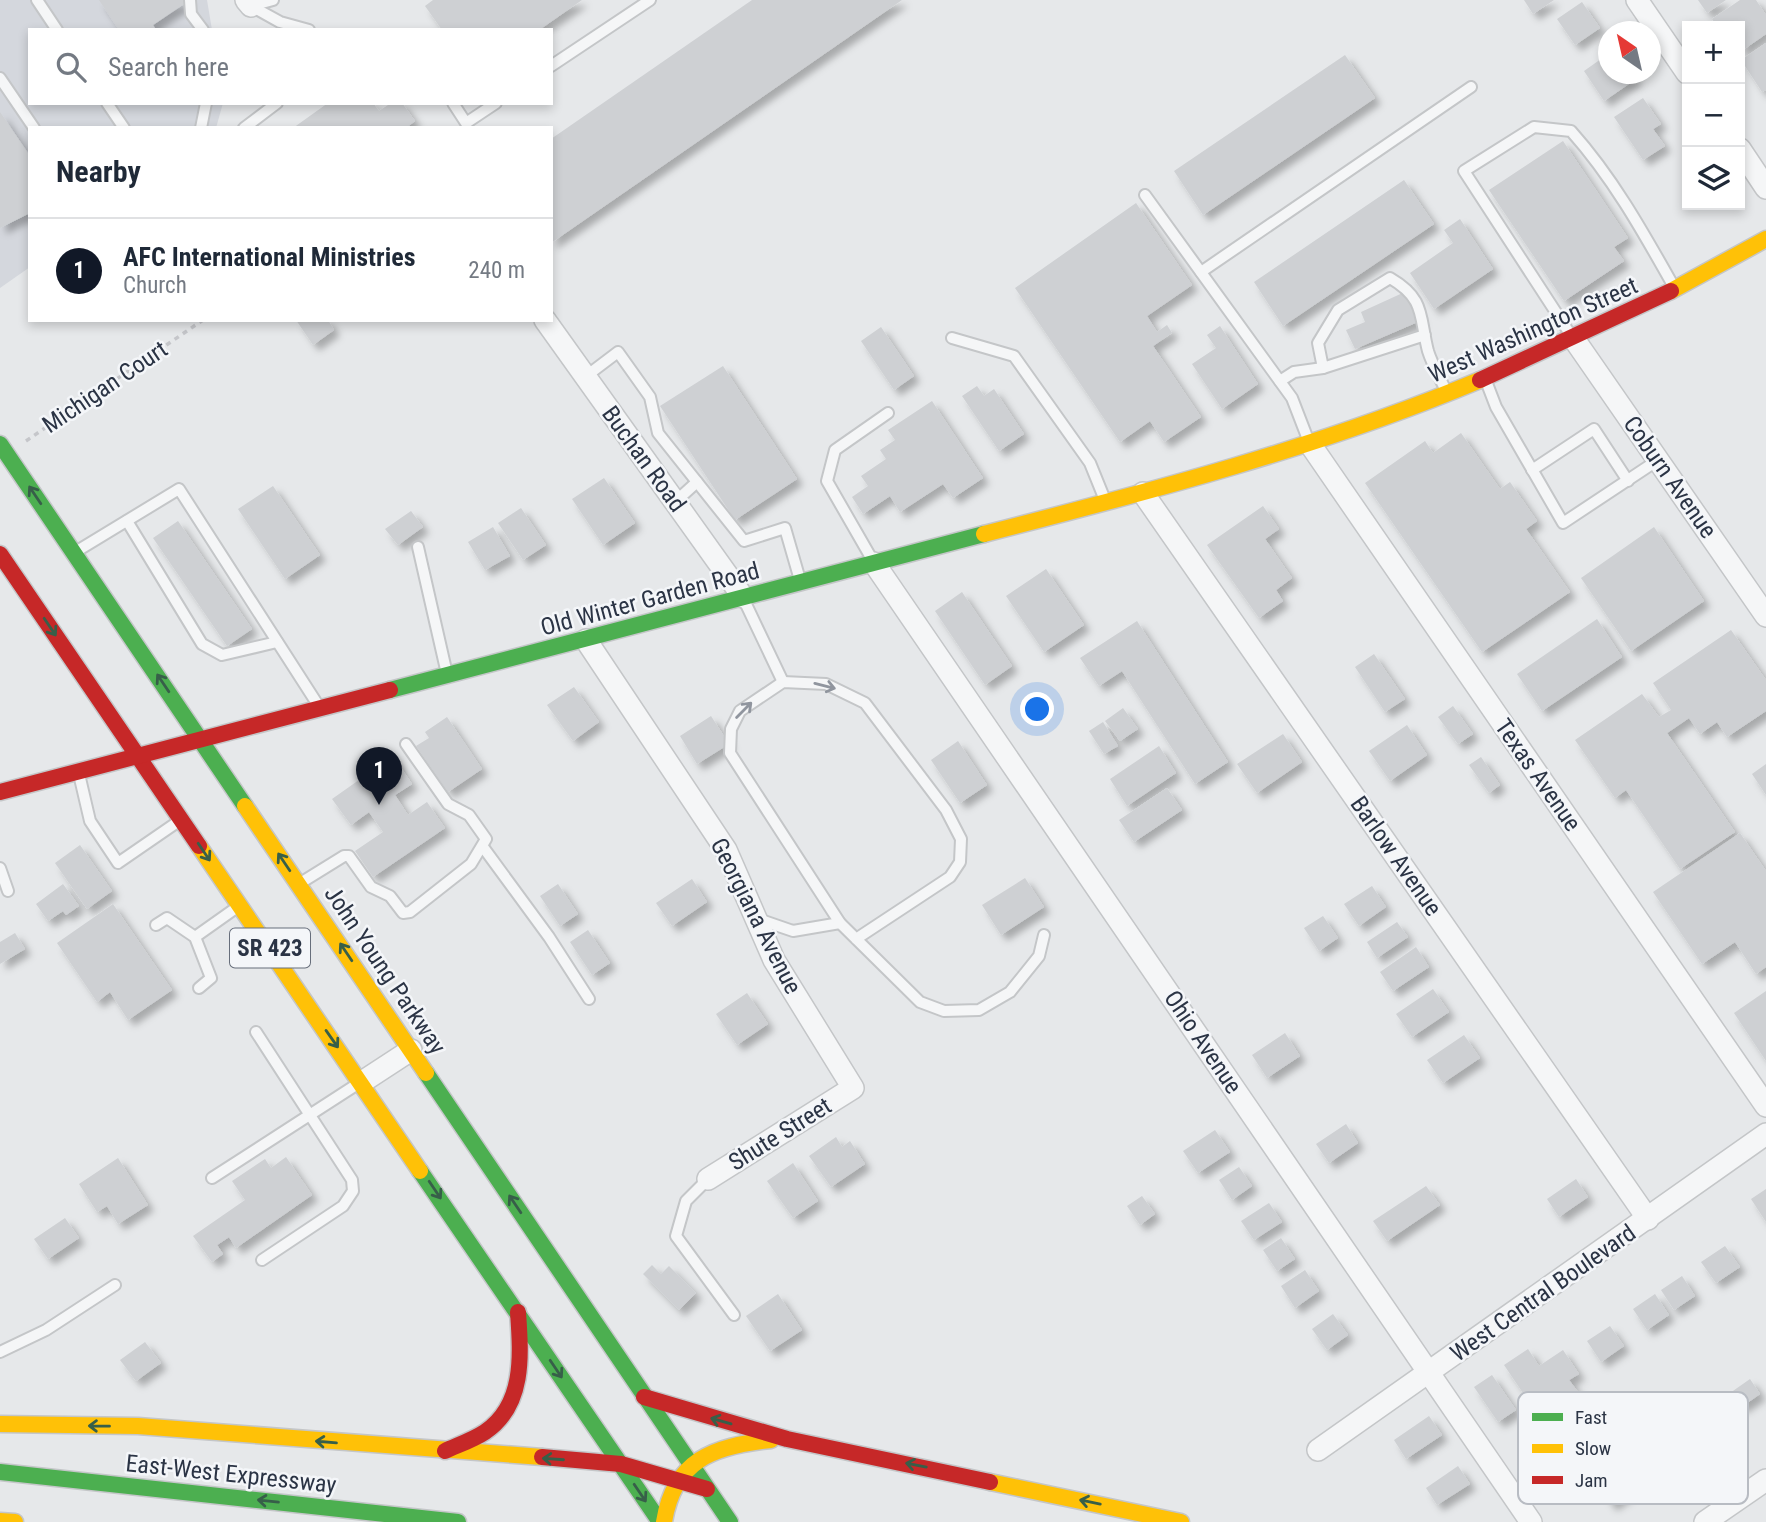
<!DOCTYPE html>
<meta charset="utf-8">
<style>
body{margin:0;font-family:"Roboto Condensed",sans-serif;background:#f6f6f7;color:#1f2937}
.controls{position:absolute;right:21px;top:21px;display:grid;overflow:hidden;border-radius:0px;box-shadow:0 4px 10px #0003}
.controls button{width:63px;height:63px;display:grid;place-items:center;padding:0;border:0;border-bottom:2px solid #e0e1e3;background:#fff;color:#1f2937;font:35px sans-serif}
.compass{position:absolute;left:1598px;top:21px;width:63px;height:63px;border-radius:50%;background:#fff;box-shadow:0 4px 10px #0003;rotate:326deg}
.you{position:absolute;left:1038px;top:710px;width:24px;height:24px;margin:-18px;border:5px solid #fff;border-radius:50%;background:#1a73e8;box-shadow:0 0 0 10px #1a73e833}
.badge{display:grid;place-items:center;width:46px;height:46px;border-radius:50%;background:#111827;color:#fff;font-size:23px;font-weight:700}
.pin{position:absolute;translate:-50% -58px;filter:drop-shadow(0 2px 4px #0008)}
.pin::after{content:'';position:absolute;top:37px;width:24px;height:21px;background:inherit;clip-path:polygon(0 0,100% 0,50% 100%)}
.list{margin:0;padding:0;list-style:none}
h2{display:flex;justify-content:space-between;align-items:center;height:91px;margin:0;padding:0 28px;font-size:30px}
h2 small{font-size:23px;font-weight:400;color:#747a83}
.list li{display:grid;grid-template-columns:46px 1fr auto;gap:21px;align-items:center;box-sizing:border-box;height:105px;padding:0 28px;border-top:2px solid #e0e1e3}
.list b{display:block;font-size:26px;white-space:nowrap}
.list p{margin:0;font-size:23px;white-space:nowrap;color:#747a83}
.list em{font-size:23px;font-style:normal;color:#747a83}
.icon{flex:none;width:38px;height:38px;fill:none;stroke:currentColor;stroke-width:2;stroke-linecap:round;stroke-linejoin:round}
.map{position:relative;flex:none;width:1766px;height:1522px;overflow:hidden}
.search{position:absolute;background:#fff;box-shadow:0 4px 10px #0003;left:28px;top:28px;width:525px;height:77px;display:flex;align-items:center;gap:18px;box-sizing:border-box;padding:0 24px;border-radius:0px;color:#747a83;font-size:26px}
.panel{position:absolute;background:#fff;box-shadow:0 4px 10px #0003;left:28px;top:126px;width:525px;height:196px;border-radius:0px}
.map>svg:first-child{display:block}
</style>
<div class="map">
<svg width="1766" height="1522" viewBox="0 0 1766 1522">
<defs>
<filter id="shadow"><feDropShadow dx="6" dy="6" stdDeviation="3.5" flood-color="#0004"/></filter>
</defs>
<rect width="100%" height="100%" fill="#e6e8ea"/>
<path fill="#d4d7dd" d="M0,0H207L212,30H30V103H223L216,128H30V267L0,288Z"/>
<g fill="#ced0d3" filter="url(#shadow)">
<path d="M99,0H186L187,2L153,25L156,30H119Z"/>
<path d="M433,0H582L539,30H442L425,6Z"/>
<path d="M752,0H902L551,243V139Z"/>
<path d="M1524,0H1554L1533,14Z"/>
<path d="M1698,0H1726L1707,13Z"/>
<path d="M1740,0H1756L1766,15V34L1740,52V26H1717L1712,19Z"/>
<path d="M1582,2L1600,28L1575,45L1557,19Z"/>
<path d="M1766,43V90L1762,92L1741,60Z"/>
<path d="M1608,54V74H1633L1636,79L1604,101L1584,71Z"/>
<path d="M1345,55L1375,98L1203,215L1174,171Z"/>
<path d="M1643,98L1661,124L1653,129L1665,146L1643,160L1614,117Z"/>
<path d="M328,103H373L379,111L391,103H402L415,121L406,128H293Z"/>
<path d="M0,112L30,156V213L0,228Z"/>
<path d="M1563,141L1628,238L1614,247L1624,261L1564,301L1489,190Z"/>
<path d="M1404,180L1434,224L1283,326L1254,282Z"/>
<path d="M1136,203L1192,285L1147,316L1157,332L1167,325L1172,333L1153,346L1201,417L1164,442L1150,421L1120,442L1015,288Z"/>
<path d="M1460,219L1493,269L1434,309L1410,273L1453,243L1444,230Z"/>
<path d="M1407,291L1420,321L1355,349L1346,330L1365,322L1361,312Z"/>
<path d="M296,320H328L334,330L313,345Z"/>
<path d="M1220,326L1258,384L1222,409L1192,364L1216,348L1207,335Z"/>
<path d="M881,327L914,376L894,390L861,341Z"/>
<path d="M723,366L797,479L735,520L660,406Z"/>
<path d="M977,386L984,396L994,389L1024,434L999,451L962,396Z"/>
<path d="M932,401L983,478L953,498L943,484L900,512L890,496L863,514L852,497L868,486L861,476L886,459L880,450L895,440L888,430Z"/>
<path d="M1461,433L1500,489L1510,482L1537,521L1526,529L1570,592L1482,652L1365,483L1425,441L1433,453Z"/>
<path d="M604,478L635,523L603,545L572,499Z"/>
<path d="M273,486L320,555L285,579L238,509Z"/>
<path d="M1263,506L1279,529L1265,539L1292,578L1276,590L1283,601L1259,618L1207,545Z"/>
<path d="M521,508L546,545L523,560L498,523Z"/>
<path d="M411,511L423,527L398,545L385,529Z"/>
<path d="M178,521L252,629L227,646L153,538Z"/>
<path d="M493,527L510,556L485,570L468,542Z"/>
<path d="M1654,527L1704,601L1631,651L1581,578Z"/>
<path d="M1046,569L1084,625L1044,652L1006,596Z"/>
<path d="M962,592L1012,666L985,685L935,611Z"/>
<path d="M1597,619L1622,657L1542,711L1517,674Z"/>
<path d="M1137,621L1228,762L1195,784L1122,671L1099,686L1080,658Z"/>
<path d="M1731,630L1766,680V711L1727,737L1717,722L1700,734L1689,718L1667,733L1735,832L1680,869L1626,790L1615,798L1575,740L1642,694L1659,717L1671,710L1653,683Z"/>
<path d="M1374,654L1405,699L1385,712L1355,667Z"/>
<path d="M574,687L599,722L573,741L547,705Z"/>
<path d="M1453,706L1473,734L1458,744L1438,717Z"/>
<path d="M1123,708L1138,729L1120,741L1105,721Z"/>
<path d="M711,716L729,744L697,764L680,736Z"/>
<path d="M447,717L482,769L448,792L416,746L429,738L425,732Z"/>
<path d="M1103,722L1118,746L1104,754L1089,731Z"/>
<path d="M1407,725L1427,755L1390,781L1369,751Z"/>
<path d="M1283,734L1302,762L1257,793L1237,764Z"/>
<path d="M958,741L987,785L960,803L931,760Z"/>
<path d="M1159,746L1176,773L1127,806L1110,779Z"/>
<path d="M393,756L412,784L395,795L408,815L427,802L445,828L373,877L355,851L383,832L369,812L351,825L332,799Z"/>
<path d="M1481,757L1500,785L1489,793L1469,765Z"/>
<path d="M1766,764V795L1752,774Z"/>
<path d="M1167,788L1182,810L1134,842L1119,820Z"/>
<path d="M1740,833L1766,871V967L1756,974L1735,942L1702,964L1653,892Z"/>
<path d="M80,845L112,891L87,909L55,863Z"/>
<path d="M1025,878L1044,907L1001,935L982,905Z"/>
<path d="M692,879L707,902L672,926L656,903Z"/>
<path d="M63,884L79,906L66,915L63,911L48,921L36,904Z"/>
<path d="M558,884L578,914L560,926L540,896Z"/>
<path d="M1372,886L1386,907L1359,926L1344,904Z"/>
<path d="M113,904L172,990L128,1020L110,992L97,1002L57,943Z"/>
<path d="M1323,916L1338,938L1319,951L1304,928Z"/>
<path d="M1397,922L1408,937L1377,958L1367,942Z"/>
<path d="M588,930L610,963L592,975L570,942Z"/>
<path d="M15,933L25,949L0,964V942Z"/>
<path d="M1416,947L1429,967L1393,991L1380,972Z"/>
<path d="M1433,989L1449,1012L1412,1037L1396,1014Z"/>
<path d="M1766,991V1061L1734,1013Z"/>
<path d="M747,993L768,1024L737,1045L716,1014Z"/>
<path d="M1285,1033L1300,1056L1267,1078L1252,1055Z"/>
<path d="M1464,1035L1480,1058L1443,1083L1427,1060Z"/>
<path d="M1346,1124L1358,1143L1329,1163L1316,1144Z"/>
<path d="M1215,1130L1230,1152L1198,1173L1183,1151Z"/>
<path d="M836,1137L842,1147L850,1141L865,1164L831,1187L809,1156Z"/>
<path d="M286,1157L312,1195L236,1248L229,1237L217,1245L223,1254L212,1262L193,1236L245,1200L232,1181L265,1159L271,1168Z"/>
<path d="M118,1158L148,1205L118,1224L107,1206L97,1212L79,1184Z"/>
<path d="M793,1163L818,1201L793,1218L767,1181Z"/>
<path d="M1239,1167L1252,1186L1232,1200L1219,1180Z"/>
<path d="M1576,1179L1588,1197L1559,1217L1547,1199Z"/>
<path d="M1426,1186L1440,1205L1387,1241L1373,1221Z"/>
<path d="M1766,1189V1222L1751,1199Z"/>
<path d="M1142,1196L1155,1214L1140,1225L1127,1206Z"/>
<path d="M1269,1203L1282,1222L1254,1240L1241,1221Z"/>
<path d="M65,1218L79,1238L48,1259L34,1239Z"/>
<path d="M1281,1238L1295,1259L1277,1271L1263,1250Z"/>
<path d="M1725,1246L1740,1267L1716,1283L1701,1262Z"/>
<path d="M652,1265L661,1274L669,1266L696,1293L679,1310L643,1274Z"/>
<path d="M1305,1270L1319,1291L1295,1308L1281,1286Z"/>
<path d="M1682,1276L1695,1296L1674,1310L1661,1290Z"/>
<path d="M778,1294L802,1330L770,1351L746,1316Z"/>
<path d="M1655,1294L1669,1315L1647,1330L1633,1309Z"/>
<path d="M1333,1314L1348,1335L1327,1350L1312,1329Z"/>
<path d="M1610,1326L1624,1346L1601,1362L1587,1341Z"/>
<path d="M145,1342L161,1363L136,1381L120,1360Z"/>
<path d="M1528,1349L1539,1366L1563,1350L1579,1374L1569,1380L1578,1392L1540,1418L1504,1365Z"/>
<path d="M1492,1375L1516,1410L1498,1422L1474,1387Z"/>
<path d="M1750,1379L1760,1394L1740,1408L1730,1393Z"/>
<path d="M1429,1416L1442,1435L1406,1459L1394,1440Z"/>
<path d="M1600,1441L1633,1490L1611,1505L1595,1481L1585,1487L1569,1462Z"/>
<path d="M1458,1466L1470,1484L1437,1505L1426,1488Z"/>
</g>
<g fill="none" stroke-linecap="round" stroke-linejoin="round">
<defs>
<g id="lane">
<path d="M37,0L57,30"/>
<path d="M190,0L191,14L203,30"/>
<path d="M251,6L280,22L309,30"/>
<path d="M251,6L273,0"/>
<path d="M551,66L650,0"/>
<path d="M0,78L34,128"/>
<path d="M107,103L124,128"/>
<path d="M453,103L466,123L496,103"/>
<path d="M201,128L206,103"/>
<path d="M244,128L277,103"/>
<path d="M1145,195L1292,398L1309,442"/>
<path d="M1201,272L1471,87"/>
<path d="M1425,335L1323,368L1318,343L1338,310L1390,278C1426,299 1419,316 1428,351C1432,364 1440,378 1446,391"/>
<path d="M1572,337L1464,171L1534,127L1571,131C1613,178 1643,232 1674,287"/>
<path d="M952,338L1014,356L1090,463L1105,500"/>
<path d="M585,377L618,352L650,397L658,433L744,541L785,528L800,580"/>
<path d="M1280,381L1294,372L1323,368"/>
<path d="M1486,381L1496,407L1563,523L1658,460"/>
<path d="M1532,470L1594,429L1628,481"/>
<path d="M675,502L697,482"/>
<path d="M127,521L202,644L222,655L277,642"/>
<path d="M418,547L447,674"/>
<path d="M77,551L179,489L318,705"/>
<path d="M873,561L827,481L835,450L888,413"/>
<path d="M744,600L783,682"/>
<path d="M79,774L90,821L118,863L179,821"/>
<path d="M483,847L549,937L589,999"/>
<path d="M0,868L8,891"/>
<path d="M302,882L344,856H349L371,887L390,896L403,913L410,912L471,864L486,839L469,815L448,804L406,744"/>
<path d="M758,919L793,931L840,923"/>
<path d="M156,925L167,918L195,937L211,978L199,988"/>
<path d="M195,937L236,908"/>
<path d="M856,939L950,877L960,862L961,839L946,810L865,703L826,684L783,682L740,711L731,729L730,753L840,923L920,1002L944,1011L979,1010L1010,992L1039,956L1044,935"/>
<path d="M256,1032L352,1180L353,1191L343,1206L262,1260"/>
<path d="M212,1178L356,1085"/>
<path d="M708,1179L686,1201L676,1236L734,1315"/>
<path d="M0,1352L46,1330L115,1285"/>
</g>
<g id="street">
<path d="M246,0L251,6"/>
<path d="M1637,0L1687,73"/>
<path d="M1740,149L1766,188"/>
<path d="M545,320L743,597"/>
<path d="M1574,339L1766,616"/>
<path d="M1310,444L1766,1106"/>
<path d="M1143,493L1648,1219"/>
<path d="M874,563L1531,1522"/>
<path d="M586,640L726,850L774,960L853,1088L708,1179"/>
<path d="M362,1082L411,1050"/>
<path d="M1318,1450L1766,1134"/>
<path d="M1705,1522L1766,1480"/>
</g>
<g id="fast">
<path d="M0,444L245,806"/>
<path d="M390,690L984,534"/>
<path d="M426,1073L730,1522"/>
<path d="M420,1171L660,1522"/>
<path d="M0,1472L458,1522"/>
</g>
<g id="slow">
<path d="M1671,291L1766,239"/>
<path d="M984,534C1152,491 1320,447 1480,380"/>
<path d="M245,806L426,1073"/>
<path d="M199,846L420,1171"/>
<path d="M0,1424L138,1426L542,1457"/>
<path d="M990,1482L1181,1522"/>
<path d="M0,1521L15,1522"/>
<path d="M664,1522C674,1460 713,1446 771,1440"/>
</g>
<g id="jam">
<path d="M1480,380L1671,291"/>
<path d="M0,554L199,846"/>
<path d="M0,792L390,690"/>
<path d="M644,1397L787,1439L990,1482"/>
<path d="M445,1451C458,1445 473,1440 485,1432C525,1405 521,1355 518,1312"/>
<path d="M542,1457L621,1464L707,1489"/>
</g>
</defs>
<use href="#lane" stroke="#c4c6c8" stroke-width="14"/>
<use href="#street" stroke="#c4c6c8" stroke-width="24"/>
<use href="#fast" stroke="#c4c6c8" stroke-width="19"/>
<use href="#slow" stroke="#c4c6c8" stroke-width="19"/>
<use href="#jam" stroke="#c4c6c8" stroke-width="19"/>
<path stroke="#c5c6ca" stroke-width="3.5" stroke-dasharray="5 5" stroke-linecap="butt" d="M26,441L203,320"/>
<use href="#lane" stroke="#f5f6f7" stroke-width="10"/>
<use href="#street" stroke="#f5f6f7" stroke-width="21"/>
<use href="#fast" stroke="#4caf50" stroke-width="16"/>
<use href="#slow" stroke="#ffc107" stroke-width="16"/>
<use href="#jam" stroke="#c62828" stroke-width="16"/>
</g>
<defs><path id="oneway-shaft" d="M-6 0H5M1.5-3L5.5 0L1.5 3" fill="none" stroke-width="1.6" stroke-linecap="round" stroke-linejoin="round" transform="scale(1.75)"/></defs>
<g stroke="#375f49">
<use href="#oneway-shaft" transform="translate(35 495) rotate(-124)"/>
<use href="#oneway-shaft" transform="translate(50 627) rotate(56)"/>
<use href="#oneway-shaft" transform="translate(163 683) rotate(-124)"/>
<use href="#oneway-shaft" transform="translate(204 852) rotate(56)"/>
<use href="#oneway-shaft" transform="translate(284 862) rotate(-124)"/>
<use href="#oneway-shaft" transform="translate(346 952) rotate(-124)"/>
<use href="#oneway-shaft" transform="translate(332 1039) rotate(55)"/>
<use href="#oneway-shaft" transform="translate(435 1190) rotate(56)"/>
<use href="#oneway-shaft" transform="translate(515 1204) rotate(-124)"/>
<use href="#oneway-shaft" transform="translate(556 1369) rotate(56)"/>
<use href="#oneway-shaft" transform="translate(721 1421) rotate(-164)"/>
<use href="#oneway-shaft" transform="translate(99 1426) rotate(-179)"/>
<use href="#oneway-shaft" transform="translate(326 1442) rotate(-175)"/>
<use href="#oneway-shaft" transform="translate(553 1459) rotate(-176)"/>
<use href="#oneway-shaft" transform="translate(916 1465) rotate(-169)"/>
<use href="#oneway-shaft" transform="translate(640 1493) rotate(56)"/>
<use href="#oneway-shaft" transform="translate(268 1501) rotate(-174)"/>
<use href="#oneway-shaft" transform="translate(1090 1502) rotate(-168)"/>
</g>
<g stroke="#90959e">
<use href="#oneway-shaft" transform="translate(825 686) rotate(14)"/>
<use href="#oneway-shaft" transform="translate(744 710) rotate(-45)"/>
</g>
<g text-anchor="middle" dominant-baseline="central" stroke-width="5" stroke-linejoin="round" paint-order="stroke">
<rect fill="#f4f6f9" stroke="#676e7b" stroke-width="2" x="230" y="928.5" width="80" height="39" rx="5"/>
<g font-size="23" font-weight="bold" fill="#2b3445">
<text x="270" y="948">SR 423</text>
</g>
<g font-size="24" fill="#2b3445" stroke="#f4f6f9">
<text transform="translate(1533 330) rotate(-24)">West Washington Street</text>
<text transform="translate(105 387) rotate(-34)">Michigan Court</text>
<text transform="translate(644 459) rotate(54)">Buchan Road</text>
<text transform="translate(1670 477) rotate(55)">Coburn Avenue</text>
<text transform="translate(650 599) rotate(-15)">Old Winter Garden Road</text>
<text transform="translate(1538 775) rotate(55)">Texas Avenue</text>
<text transform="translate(1396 856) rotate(55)">Barlow Avenue</text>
<text transform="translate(756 916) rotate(63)">Georgiana Avenue</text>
<text transform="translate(385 970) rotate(56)">John Young Parkway</text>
<text transform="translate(1203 1042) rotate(56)">Ohio Avenue</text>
<text transform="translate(780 1134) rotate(-32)">Shute Street</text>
<text transform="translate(1543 1293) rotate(-35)">West Central Boulevard</text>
<text transform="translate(231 1474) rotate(6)">East-West Expressway</text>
</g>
</g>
<rect x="1518" y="1392" width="230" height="112" rx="10" fill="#f4f6f9" stroke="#b8bcc3" stroke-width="2"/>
<rect x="1532" y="1413" width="31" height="8" fill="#4caf50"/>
<rect x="1532" y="1444" width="31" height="9" fill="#ffc107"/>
<rect x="1532" y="1476" width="31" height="8" fill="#c62828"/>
<g font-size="19" fill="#2b3445">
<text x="1575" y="1424">Fast</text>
<text x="1575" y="1455">Slow</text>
<text x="1575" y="1487">Jam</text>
</g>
</svg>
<div class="controls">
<button>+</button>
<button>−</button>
<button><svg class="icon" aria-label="layers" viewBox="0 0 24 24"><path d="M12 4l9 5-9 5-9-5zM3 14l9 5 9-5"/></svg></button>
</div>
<svg class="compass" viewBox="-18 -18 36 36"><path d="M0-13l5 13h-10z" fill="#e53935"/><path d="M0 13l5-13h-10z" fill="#747a83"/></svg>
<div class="you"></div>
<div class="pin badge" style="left:379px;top:805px">1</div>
<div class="search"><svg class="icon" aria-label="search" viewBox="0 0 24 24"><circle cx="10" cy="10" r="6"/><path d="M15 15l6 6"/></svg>Search here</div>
<section class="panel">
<h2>Nearby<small></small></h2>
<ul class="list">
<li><span class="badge">1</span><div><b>AFC International Ministries</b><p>Church</p></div><em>240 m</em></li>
</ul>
</section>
</div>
